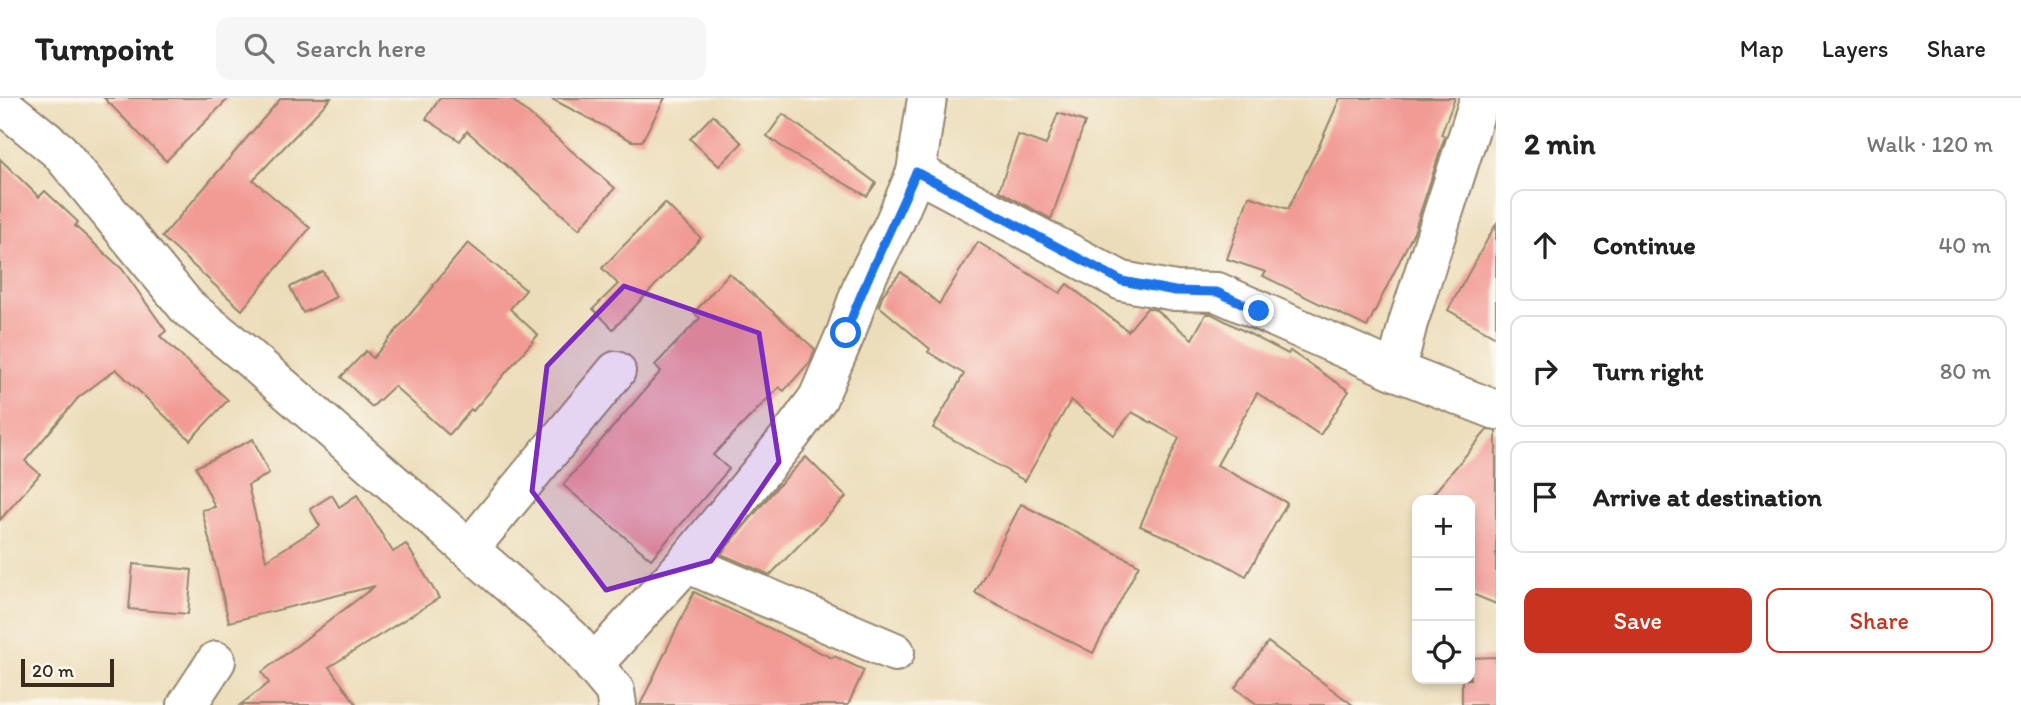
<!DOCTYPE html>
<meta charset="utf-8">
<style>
body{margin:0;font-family:Itim,sans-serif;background:#f6f6f6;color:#222}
.controls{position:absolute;right:21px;bottom:21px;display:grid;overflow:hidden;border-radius:14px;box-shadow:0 4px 10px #0003}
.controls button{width:63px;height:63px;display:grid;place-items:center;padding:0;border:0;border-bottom:2px solid #e0e0e0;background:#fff;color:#222;font:35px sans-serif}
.scale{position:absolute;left:21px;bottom:18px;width:93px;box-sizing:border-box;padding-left:7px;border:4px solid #3b2a1e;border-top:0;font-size:19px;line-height:24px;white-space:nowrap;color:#3b2a1e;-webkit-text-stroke:5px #fbf7ec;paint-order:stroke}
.stop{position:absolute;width:21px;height:21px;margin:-16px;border:5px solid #1a73e8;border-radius:50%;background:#fff}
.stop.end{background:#1a73e8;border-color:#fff;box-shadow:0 2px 7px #0008}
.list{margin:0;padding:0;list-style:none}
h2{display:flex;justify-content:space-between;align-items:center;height:91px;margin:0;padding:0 28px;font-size:30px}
h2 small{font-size:23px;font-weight:400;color:#767676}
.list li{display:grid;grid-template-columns:46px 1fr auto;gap:21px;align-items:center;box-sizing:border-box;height:112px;margin:0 14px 14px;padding:0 14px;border:2px solid #e0e0e0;border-radius:14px}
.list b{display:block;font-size:26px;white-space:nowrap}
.list em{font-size:23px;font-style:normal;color:#767676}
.actions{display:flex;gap:14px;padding:21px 28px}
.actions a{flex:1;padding:16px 0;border:2px solid #c8321e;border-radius:14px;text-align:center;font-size:24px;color:#c8321e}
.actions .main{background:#c8321e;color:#fff}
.icon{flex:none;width:38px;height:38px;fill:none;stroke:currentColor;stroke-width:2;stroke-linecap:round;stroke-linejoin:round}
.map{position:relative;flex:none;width:1496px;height:607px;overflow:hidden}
header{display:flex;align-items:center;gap:42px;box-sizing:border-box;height:98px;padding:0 35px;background:#fff;border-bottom:2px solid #e0e0e0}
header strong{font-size:33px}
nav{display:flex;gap:38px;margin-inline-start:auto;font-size:24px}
.search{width:490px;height:63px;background:#f6f6f6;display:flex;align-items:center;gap:18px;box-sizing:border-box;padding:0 24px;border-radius:14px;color:#767676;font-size:26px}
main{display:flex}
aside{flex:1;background:#fff}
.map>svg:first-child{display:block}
</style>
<header>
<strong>Turnpoint</strong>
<div class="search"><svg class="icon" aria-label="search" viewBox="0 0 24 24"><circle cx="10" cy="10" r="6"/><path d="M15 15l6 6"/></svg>Search here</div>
<nav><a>Map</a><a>Layers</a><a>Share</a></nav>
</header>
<main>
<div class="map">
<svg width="1496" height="607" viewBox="0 0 1496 607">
<rect width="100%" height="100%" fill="#fbf7ec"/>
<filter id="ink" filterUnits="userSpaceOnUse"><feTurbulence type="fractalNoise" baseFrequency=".0143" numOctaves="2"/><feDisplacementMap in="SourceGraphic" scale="14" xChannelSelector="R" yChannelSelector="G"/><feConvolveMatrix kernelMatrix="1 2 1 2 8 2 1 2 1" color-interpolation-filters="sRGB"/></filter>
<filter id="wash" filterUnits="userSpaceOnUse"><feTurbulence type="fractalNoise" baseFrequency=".00686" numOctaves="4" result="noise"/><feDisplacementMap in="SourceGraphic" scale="28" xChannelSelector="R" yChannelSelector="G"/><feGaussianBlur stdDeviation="1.57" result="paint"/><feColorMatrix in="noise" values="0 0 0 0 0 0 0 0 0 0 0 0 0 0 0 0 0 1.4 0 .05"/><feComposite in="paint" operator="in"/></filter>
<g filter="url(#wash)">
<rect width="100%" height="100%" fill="#ecddba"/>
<g id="blocks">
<g fill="#f29a94">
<path d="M104,0H229L166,63Z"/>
<path d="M281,0H331L253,82L310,130L242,212L162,139Z"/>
<path d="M440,0H510L615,90L579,131L467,33L460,43L426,21Z"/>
<path d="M550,0H665L642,43H632Z"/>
<path d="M1340,0H1455L1441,37L1445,38L1414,134L1367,229L1263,178L1266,174L1227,161L1249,98L1288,111L1319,48Z"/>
<path d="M1058,15L1085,24L1051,121L999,93L1018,37L1046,47Z"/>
<path d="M783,16L876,85L867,98L789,54L767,38Z"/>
<path d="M713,17L742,45L719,68L690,41Z"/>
<path d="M0,61L39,99L45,93L78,124L75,128L122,171L166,233L160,238L228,302L190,342L116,271L78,300L25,363L40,376L0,422Z"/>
<path d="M665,105L701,140L613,231L593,211L618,186L602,170Z"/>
<path d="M1496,126V239L1448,212Z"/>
<path d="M978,144L1060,195L1067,186L1128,233L1147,210L1156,212L1192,241L1206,216H1212L1288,256L1290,253L1349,293L1320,337L1257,295L1217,367L1287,405L1246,478L1212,459L1140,428L1179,340L1132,314L1114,337L1071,302L1025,383L933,330L964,276L928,254L930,251L879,208L883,196L901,174L939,206Z"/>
<path d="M468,145L526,192L510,211L538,237L473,313L471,311L449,337L394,288L372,309L341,279L366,253L373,260L434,188L433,187Z"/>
<path d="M323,173L336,199L303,215L290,189Z"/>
<path d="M729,175L815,251L810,264L784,293L779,289L713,357L729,371L651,461L563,387L661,273L655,267L700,220L694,215Z"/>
<path d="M1487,332L1496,333V506L1470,495V402H1428Z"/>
<path d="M253,341L269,376L248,387L266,462L320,428L310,411L332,397L339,409L357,397L393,454L406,446L439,500L329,569L357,607H240L269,585L262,574L375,488L229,524L202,412L215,409L196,369Z"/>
<path d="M806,359L846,399L770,477L721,456L777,389Z"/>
<path d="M1021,406L1139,467L1093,555L975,495Z"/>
<path d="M133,466L192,472L188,516L129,511Z"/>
<path d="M694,494L832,560L834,558L864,572L848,607H640Z"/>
<path d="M1268,544L1353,607H1258L1235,590Z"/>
<path d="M1496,559V607H1462V581H1470V560Z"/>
</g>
</g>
</g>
<g filter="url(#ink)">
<use href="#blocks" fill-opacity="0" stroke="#94846c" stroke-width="2"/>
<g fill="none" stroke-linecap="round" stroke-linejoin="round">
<defs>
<g id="minor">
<path d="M0,5L59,53L187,209L246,257L570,539L615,593L617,607"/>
<path d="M916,74L1122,183L1175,193L1217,194L1396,273L1496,312"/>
<path d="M1396,273L1408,225L1480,0"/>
<path d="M469,451L616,273"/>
<path d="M686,465L895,554"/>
<path d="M593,567L686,465L791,337L818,300L846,235L863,186L893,128L916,74L927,0"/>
<path d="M187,607L216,563"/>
</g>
</defs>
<use href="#minor" stroke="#94846c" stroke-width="42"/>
<use href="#minor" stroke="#fff" stroke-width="38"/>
</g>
</g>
<g fill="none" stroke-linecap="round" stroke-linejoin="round" filter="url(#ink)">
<path stroke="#1a73e8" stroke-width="9" d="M846,235C866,179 893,128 916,74L1122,183L1175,193L1217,194L1259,213"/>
</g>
<path fill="#7b2cbf" fill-opacity="0.2" stroke="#7b2cbf" stroke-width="5" stroke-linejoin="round" d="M624,188L759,235L779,364L711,463L606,492L532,393L547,268Z"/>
</svg>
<div class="controls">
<button>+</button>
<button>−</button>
<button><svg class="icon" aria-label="locate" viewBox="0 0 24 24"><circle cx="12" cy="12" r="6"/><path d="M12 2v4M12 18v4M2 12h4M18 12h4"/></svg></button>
</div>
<div class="scale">20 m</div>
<div class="stop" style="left:846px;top:235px"></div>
<div class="stop end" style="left:1259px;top:213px"></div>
</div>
<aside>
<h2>2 min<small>Walk · 120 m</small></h2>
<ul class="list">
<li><svg class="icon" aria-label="ahead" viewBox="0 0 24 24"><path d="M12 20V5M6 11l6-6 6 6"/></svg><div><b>Continue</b></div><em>40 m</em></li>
<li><svg class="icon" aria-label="right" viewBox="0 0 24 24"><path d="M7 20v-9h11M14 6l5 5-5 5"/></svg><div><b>Turn right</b></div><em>80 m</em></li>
<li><svg class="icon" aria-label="arrive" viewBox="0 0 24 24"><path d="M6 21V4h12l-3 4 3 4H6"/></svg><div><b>Arrive at destination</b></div></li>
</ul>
<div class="actions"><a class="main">Save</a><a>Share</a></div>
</aside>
</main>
